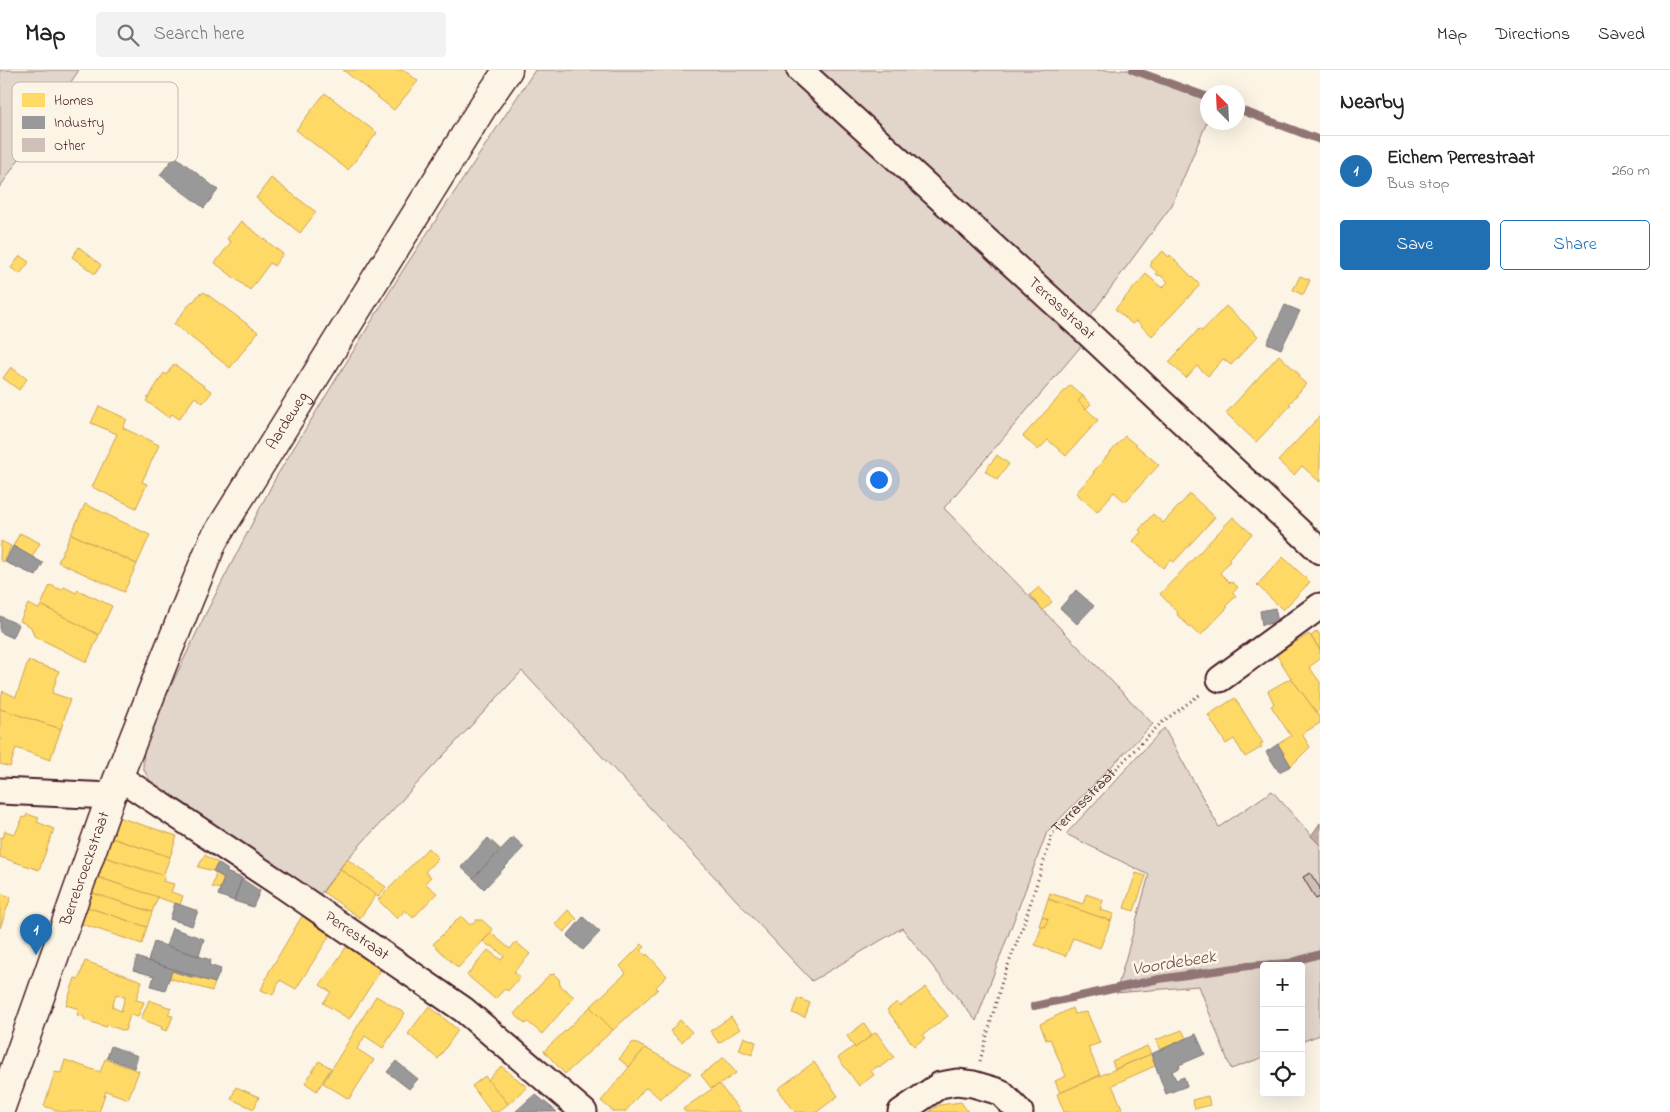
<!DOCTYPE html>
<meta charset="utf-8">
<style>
body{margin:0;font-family:"Indie Flower",sans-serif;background:#f2f2f2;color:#222}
.controls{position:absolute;right:15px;bottom:15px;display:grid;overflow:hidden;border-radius:5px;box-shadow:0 5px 20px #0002}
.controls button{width:45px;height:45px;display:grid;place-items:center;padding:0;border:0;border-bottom:1px solid #e0e0e0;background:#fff;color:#222;font:25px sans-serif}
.compass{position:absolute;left:1200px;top:15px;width:45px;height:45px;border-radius:50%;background:#fff;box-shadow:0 5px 20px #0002;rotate:336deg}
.you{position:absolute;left:878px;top:409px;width:18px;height:18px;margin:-12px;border:4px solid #fff;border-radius:50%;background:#1a73e8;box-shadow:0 0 0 8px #1a73e833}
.badge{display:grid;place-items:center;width:32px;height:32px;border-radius:50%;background:#1f6fb2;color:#fff;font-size:16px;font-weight:700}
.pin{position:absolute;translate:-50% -41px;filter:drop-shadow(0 1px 2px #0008)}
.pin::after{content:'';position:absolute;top:26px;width:18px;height:15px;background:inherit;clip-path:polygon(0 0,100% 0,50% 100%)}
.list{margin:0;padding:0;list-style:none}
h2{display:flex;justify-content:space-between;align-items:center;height:65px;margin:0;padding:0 20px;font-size:21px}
h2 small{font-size:16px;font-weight:400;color:#767676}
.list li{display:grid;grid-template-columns:32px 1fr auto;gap:15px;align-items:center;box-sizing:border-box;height:70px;padding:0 20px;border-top:1px solid #e0e0e0}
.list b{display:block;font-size:19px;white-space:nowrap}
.list p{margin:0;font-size:16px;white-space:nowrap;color:#767676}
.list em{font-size:16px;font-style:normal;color:#767676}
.actions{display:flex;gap:10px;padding:15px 20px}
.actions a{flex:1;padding:11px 0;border:1px solid #1f6fb2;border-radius:5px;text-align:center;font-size:18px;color:#1f6fb2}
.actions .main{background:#1f6fb2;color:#fff}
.icon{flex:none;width:28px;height:28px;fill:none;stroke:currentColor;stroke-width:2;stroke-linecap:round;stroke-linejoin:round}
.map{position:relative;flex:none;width:1320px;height:1042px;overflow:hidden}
header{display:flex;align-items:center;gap:30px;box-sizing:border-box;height:70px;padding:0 25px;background:#fff;border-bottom:1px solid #e0e0e0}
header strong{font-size:24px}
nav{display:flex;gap:28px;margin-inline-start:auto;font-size:18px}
.search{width:350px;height:45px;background:#f2f2f2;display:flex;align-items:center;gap:12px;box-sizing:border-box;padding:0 18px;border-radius:5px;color:#767676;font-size:19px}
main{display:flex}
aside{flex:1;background:#fff}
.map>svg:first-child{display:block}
</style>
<header>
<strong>Map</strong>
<div class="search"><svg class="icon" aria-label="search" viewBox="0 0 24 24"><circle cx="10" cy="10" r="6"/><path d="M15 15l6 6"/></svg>Search here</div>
<nav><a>Map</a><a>Directions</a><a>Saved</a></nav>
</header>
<main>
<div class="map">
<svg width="1320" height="1042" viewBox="0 0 1320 1042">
<rect width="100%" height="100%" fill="#fcf5e5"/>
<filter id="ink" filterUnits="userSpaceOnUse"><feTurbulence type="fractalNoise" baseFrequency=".02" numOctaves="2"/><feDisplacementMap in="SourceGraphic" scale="10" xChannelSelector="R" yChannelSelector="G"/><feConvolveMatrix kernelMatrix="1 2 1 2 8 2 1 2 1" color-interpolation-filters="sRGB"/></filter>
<g filter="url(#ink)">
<g fill="#e2d5ca" stroke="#967a7a">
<path d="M0,0H79L0,117Z"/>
<path d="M535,0H784L1083,274L944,438L1153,654L1047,762L976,951L902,858L812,911L522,601L347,789L319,826L181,731L151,713L143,698L144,672L207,541L276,407L403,200Z"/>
<path d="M817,0H1133L1207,27V52L1172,135L1085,253Z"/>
<path d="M1164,658L1219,757L1272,721L1320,775V965L1301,972V896H1264V987L1231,999L1199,916L1116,923L1149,805L1066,764Z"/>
</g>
<path fill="#c0aca5" stroke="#917474" d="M1320,753V775L1311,766Z"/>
<g fill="#ffd966" stroke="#c9a154" fill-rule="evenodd">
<path d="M343,0H404L418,11L394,40Z"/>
<path d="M325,23L377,63L348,100L296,60Z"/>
<path d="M271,108L316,142L300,163L256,128Z"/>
<path d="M241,151L283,184L274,196L270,193L250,220L215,193L231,172L227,169Z"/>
<path d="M79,177L101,195L95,204L72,187Z"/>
<path d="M1163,181L1169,187L1170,185L1200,215L1152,266L1136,251L1132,254L1115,239L1146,204L1162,218L1168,212L1160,205L1159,206L1156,204L1157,202L1150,196L1152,193L1151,192Z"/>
<path d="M20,186L29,192L20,204L11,198Z"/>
<path d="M1300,206L1310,210L1303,225L1293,220Z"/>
<path d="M204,222L258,262L230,298L174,254L192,231L193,232L200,223L201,224Z"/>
<path d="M1226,236L1258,266L1231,295L1223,289L1208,306L1197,296L1186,308L1169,292L1199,259L1202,261Z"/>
<path d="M1279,285L1300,305L1298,307L1306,314L1289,334L1291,335L1256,372L1226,343Z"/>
<path d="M174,294L212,322L203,333L195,327L179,349L172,344L169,348L146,331L164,303L166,305Z"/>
<path d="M11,297L27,309L19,320L3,308Z"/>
<path d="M1070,315L1083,326L1078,331L1098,350L1066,386L1048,370L1038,380L1023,366Z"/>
<path d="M1083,326L1091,334L1086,339L1078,331Z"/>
<path d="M99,336L127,349L123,358L159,375L142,412L147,414L136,438L92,417L117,364L91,353Z"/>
<path d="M1320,346V412L1302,396L1294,405L1278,391Z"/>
<path d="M1125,366L1159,395L1125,432L1114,422L1097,442L1076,423L1094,403L1093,402Z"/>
<path d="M997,385L1009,394L997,410L985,401Z"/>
<path d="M1190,424L1215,447L1174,492L1171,490L1163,498L1133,471L1141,462L1139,460L1153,444L1163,453Z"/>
<path d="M85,434L150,465L137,494L71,464Z"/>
<path d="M1233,447L1252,464L1228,489L1230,491L1220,503L1230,513L1232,512L1238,517L1233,523L1236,526L1226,536L1228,537L1200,566L1177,545L1178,543L1160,524Z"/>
<path d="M20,463L40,473L32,487L13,476Z"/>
<path d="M71,464L137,494L124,522L58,492Z"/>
<path d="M1,471L11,476L4,492L0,490Z"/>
<path d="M1283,487L1310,512L1283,540L1257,515Z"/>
<path d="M50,515L62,520L64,517L76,523L78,520L112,536L99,565L41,535Z"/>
<path d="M1039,517L1052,532L1043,540L1030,525Z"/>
<path d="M28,534L39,539L41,535L99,565L87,592L34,566L31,557L20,551Z"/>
<path d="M1317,561L1320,565V580L1311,566Z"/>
<path d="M1309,564L1320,580V589L1309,597L1320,612V639L1316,642L1291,608L1276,584Z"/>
<path d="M28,591L59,601L52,623L70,629L61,659L0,639V631L3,621L16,627Z"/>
<path d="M1291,608L1320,647V653L1302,664L1310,677L1291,696L1278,674L1291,666L1271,636L1274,634L1268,621Z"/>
<path d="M1235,628L1263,673L1260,674L1262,677L1245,687L1234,669L1226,674L1208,645Z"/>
<path d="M0,639L61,659L50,690L16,678L10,697L0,694Z"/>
<path d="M27,744L39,748L37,752L54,759L39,800L0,787V767L3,768L5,761L15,764L23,747L25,748Z"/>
<path d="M115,746L177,766L170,787L108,767Z"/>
<path d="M108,767L170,787L163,806L101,786Z"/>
<path d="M428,778L438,788L425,802L431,807L425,813L437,823L413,848L405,840L397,849L378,830Z"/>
<path d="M205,785L218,793L213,801L198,797Z"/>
<path d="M101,786L165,806L163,811L174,814L171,822L183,826L180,835L94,806Z"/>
<path d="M347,789L386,817L378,827L340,799Z"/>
<path d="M340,799L376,825L360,848L323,822Z"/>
<path d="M216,803L224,808L220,819L212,817Z"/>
<path d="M1136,803L1146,806L1134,841L1124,838Z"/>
<path d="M94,806L158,827L152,842L89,822Z"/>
<path d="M89,822L152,842L147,857L84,836Z"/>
<path d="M0,823L11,827L0,858Z"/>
<path d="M1050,823L1083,834L1086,824L1103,830L1100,840L1114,844L1111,851L1048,829Z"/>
<path d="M1048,829L1111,851L1100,878L1073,868L1066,886L1035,875L1042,856L1045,857L1048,849L1042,847Z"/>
<path d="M84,836L147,857L142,874L79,853Z"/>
<path d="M568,840L577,849L564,862L555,854Z"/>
<path d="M302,846L330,865L296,919L280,910L273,925L261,920L269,902Z"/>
<path d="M461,846L470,855L476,850H482L493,860L458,898L433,874Z"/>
<path d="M1042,847L1048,849L1045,857L1039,856Z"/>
<path d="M491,863L510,879L516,872L530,884L514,902L520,907L508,921L505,919L495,929L467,905L488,880L501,890L504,886L492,876H489L483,871Z"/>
<path d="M642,874L645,877L641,881L646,886L647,884L667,906L656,917L658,919L613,960L590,937L626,903L620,896Z"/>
<path d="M347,876L381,900L349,949L323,933L331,922L320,915Z"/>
<path d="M85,891L142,911L136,930L144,932L138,947L130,945L125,961L107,955L106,957L85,950L83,946L77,945L79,939L66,935L75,908L79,909ZM116,924L125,927L121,941L112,937Z"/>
<path d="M172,901L215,913L212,921L169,908Z"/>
<path d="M554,904L559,909L560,915L574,927L542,964L528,952L526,954L514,944L549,905Z"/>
<path d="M926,917L948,946L923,965L925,968L914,976L887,940L897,932L900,936Z"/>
<path d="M376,926L405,943L383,978L365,966L357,979L374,990L349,1029L323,1013Z"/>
<path d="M798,928L810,933L805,947L792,943Z"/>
<path d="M149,930L171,938L168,945L173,946L167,961L161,959L162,957L141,949Z"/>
<path d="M429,936L458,960L438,989L408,964Z"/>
<path d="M590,937L613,960L565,1004L544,981Z"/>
<path d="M1072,938L1074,944L1087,942L1100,973L1088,977L1100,1005L1060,1023L1055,1011L1066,1006L1050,969L1046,970L1040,954Z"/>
<path d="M731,947L740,959L719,973L710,961Z"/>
<path d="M680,950L692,962L682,972L670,961Z"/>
<path d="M864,953L872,965L855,978L847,966Z"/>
<path d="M1182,960L1186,968L1160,980L1156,970Z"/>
<path d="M876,962L894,987L879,998L878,996L871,1001L874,1005L859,1016L838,988L854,976L855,978Z"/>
<path d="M744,967L756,972L752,985L739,980Z"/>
<path d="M633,972L645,978L629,997L619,989Z"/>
<path d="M1147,976L1151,984L1115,999L1112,991Z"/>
<path d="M645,978L691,1003L660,1029L649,1019L645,1018L625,1042H614L601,1031Z"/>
<path d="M1151,984L1155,996L1112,1015L1122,1038L1114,1042H1064L1057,1024Z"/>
<path d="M724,987L736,1003L719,1015L711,1018L701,1005Z"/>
<path d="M105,989L139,1001L128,1029L106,1021L99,1042H61L44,1036L55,1002L61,1003L65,990L100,1002Z"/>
<path d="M319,991L331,998L317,1021L305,1013Z"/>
<path d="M814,992L838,1026L817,1042H795L778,1019Z"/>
<path d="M501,996L527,1017L508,1034L488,1010Z"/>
<path d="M485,1006L508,1034L498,1042H491L472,1016Z"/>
<path d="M719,1014L741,1042H685L683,1039Z"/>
<path d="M236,1017L259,1027L254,1039L231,1029Z"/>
<path d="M1208,1026L1210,1035L1195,1039L1192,1030Z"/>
<path d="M961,1032L968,1042H929L939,1035Z"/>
</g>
<g fill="#999" stroke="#817478">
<path d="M175,86L218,120L204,138L160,105Z"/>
<path d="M1285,235L1300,241L1281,279L1267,273Z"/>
<path d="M13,476L43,493L36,506L5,492Z"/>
<path d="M1076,520L1094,536L1077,554L1060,538Z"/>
<path d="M1275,538L1278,552L1262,555L1260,541Z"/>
<path d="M0,546L19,555L13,568L0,562Z"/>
<path d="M1278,674L1291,696L1279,702L1266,682Z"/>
<path d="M513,767L524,777L484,819L473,808Z"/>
<path d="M488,768L501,780L473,808L461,797Z"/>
<path d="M218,793L228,800L226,802L242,808L234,831L218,825L224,808L213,801Z"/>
<path d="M242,809L260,821L253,837L234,831Z"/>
<path d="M175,833L198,841L192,856L170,849Z"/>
<path d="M583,847L600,862L583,880L567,866Z"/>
<path d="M172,858L204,869L199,886L166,876Z"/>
<path d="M154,872L211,890L209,895L221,899L215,913L148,891Z"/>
<path d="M137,887L148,891L195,906L194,908L172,901L165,920L151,916L154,906L133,900Z"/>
<path d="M1196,964L1205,984L1179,995L1180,998L1172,1001L1176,1010L1184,1007L1187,1016L1166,1024L1151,984Z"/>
<path d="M111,976L138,986L134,998L107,988Z"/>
<path d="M396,991L418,1009L409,1019L387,1002Z"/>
<path d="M535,1024L557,1042H515Z"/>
</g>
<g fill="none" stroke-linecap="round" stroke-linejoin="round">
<g stroke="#917474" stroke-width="8">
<path d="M1133,0L1208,27"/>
<path d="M1238,39L1320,70"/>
<path d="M1034,936L1159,909L1248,896L1289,893L1320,884"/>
</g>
</g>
<path fill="#cfc0b7" stroke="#4a1f2b" d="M1310,803L1320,818V827L1316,829L1303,807Z"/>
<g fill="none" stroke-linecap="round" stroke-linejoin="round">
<defs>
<g id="street">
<path id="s2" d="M800,0L1090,265L1320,481"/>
<path d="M1220,609L1320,536"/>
<path id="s3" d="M119,707L285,817L464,940L584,1042"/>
<path d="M0,721L111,726"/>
<path d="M901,1042L940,1015L957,1012L973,1014L1000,1022L1020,1042"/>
</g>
<g id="secondary">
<path id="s4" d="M0,1040L111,726L166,586L213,471L485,33L508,0"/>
</g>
</defs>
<use href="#street" stroke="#4a1f2b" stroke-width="29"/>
<use href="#secondary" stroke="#4a1f2b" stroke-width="31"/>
<path stroke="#4a1f2b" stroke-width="3" stroke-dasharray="1 4" stroke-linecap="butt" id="s1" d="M980,991L1002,911L1023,856L1053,763L1161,653L1202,623"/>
<use href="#street" stroke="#fcf5e5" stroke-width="25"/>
<use href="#secondary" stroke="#fcf5e5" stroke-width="28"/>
</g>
</g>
<g text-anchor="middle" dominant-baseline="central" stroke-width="5" stroke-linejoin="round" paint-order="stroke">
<g font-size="16" fill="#4a1f2b" stroke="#fcf5e5">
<text stroke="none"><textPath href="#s2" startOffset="354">Terrasstraat</textPath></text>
<text stroke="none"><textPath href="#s4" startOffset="749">Aardeweg</textPath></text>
<text stroke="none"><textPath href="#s1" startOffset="284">Terrasstraat</textPath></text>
<text stroke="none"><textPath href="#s4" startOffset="256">Berrebroeckstraat</textPath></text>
<text stroke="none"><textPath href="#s3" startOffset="286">Perrestraat</textPath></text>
</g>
<g font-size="18" font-style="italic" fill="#6d4950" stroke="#fcf5e5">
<text transform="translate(1174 894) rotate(-9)">Voordebeek</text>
</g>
</g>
<rect x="12" y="12" width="166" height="80" rx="8" fill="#fcf5e5" stroke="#c7b5ad" stroke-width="1"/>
<rect x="22" y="23" width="23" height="14" fill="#ffd966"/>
<rect x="22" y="46" width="23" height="13" fill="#999"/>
<rect x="22" y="68" width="23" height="14" fill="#cfc0b7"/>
<g font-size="14" fill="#4a1f2b">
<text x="54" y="35">Homes</text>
<text x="54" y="57">Industry</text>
<text x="54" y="80">Other</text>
</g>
</svg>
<div class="controls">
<button>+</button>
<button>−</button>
<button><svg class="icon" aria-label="locate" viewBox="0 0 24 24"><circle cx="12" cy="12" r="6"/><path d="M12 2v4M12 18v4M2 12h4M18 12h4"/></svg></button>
</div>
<svg class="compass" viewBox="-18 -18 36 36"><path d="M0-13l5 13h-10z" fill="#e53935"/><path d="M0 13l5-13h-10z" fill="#767676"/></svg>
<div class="you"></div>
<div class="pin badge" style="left:36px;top:885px">1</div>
</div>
<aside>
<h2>Nearby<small></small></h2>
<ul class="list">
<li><span class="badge">1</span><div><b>Eichem Perrestraat</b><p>Bus stop</p></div><em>260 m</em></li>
</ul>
<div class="actions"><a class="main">Save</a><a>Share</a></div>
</aside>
</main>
